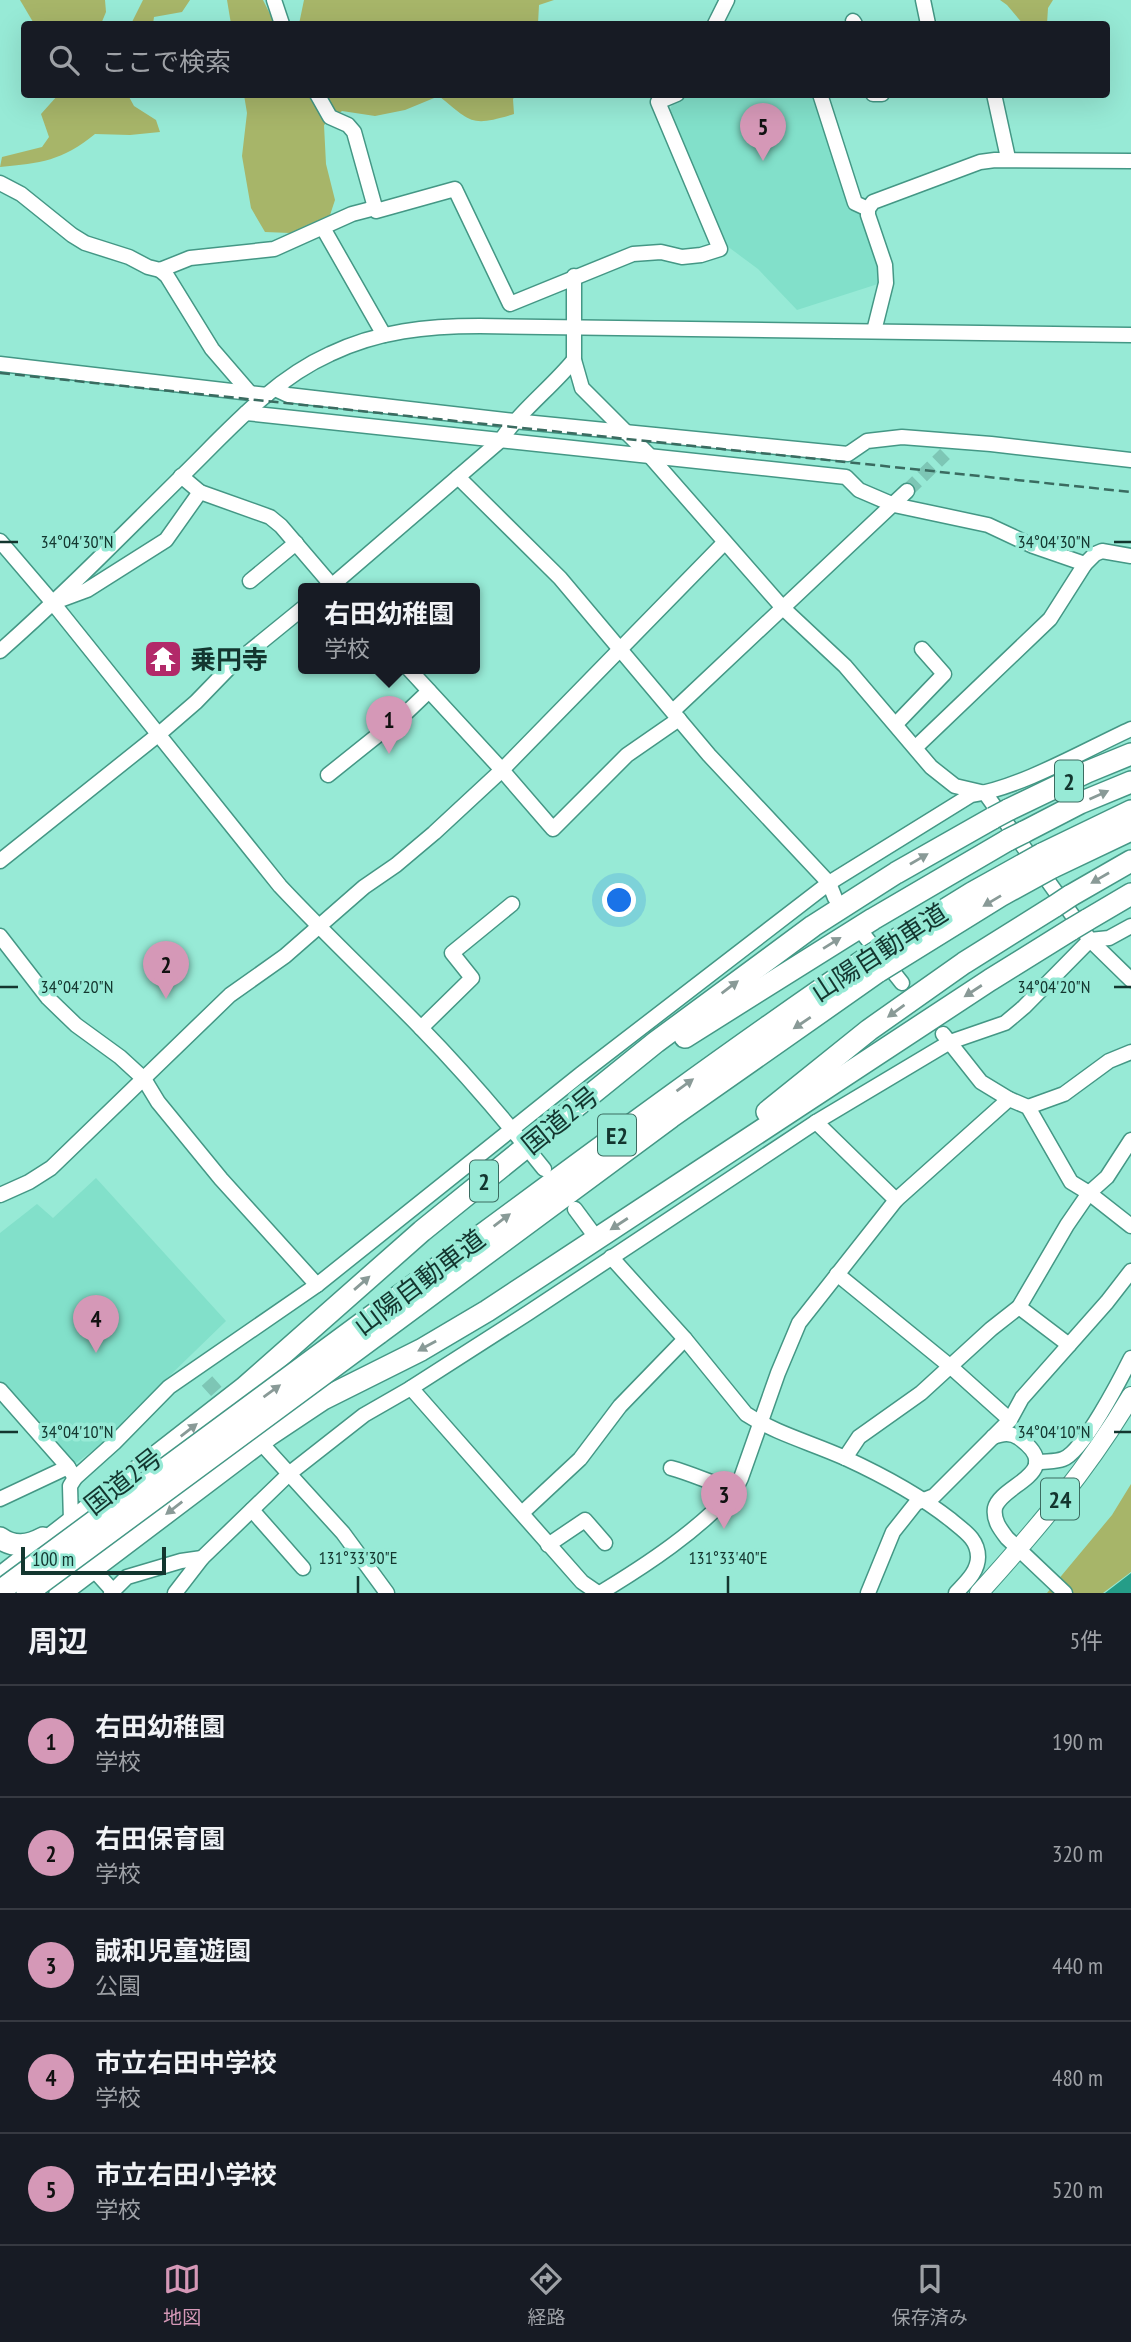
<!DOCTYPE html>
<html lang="ja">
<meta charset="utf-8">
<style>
body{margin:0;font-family:"PT Sans Narrow","Noto Sans JP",sans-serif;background:#242831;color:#f1f3f6}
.scale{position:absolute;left:21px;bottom:18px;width:145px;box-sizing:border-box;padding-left:7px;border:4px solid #13362f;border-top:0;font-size:19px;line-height:24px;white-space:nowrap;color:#13362f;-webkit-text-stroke:5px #97ead6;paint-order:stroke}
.you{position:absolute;left:620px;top:901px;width:24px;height:24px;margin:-18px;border:5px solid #fff;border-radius:50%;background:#1a73e8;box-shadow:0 0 0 10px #1a73e833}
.badge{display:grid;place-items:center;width:46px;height:46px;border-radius:50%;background:#d598b7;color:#111;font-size:23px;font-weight:700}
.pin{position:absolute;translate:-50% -58px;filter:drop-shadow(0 2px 4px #0008)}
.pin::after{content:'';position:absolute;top:37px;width:24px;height:21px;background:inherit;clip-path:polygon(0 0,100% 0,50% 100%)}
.popup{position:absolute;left:298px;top:583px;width:182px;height:91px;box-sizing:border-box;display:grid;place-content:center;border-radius:7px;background:#171b24;filter:drop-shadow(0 2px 5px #0005);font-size:23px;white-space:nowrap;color:#9ea1a6}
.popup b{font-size:26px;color:#f1f3f6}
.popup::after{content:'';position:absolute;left:50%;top:100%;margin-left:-14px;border:14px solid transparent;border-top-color:#171b24}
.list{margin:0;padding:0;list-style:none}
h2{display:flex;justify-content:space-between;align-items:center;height:91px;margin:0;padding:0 28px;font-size:30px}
h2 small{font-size:23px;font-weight:400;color:#9ea1a6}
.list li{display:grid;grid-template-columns:46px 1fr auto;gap:21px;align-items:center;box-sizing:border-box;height:112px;padding:0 28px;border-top:2px solid #363941}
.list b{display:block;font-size:26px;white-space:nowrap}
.list p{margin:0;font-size:23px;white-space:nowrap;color:#9ea1a6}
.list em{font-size:23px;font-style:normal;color:#9ea1a6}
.icon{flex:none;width:38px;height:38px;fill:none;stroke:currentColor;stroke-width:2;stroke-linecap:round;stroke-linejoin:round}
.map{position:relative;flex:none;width:1131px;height:1593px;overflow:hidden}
.search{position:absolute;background:#171b24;box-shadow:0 7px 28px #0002;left:21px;right:21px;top:21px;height:77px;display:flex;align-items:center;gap:18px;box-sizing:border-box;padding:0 24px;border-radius:7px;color:#9ea1a6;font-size:26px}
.sheet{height:651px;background:#171b24}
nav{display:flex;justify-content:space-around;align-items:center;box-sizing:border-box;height:98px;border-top:2px solid #363941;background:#171b24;font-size:19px;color:#9ea1a6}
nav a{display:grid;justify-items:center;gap:4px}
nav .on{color:#d598b7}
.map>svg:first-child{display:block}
</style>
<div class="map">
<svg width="1131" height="1593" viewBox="0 0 1131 1593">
<rect width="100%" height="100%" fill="#97ead6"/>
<g fill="#82e0ca">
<path d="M683,95H816L852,210L863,213L880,268L881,283L797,310L758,269L723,243L668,113L676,98Z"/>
<path d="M96,1178L226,1321L126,1418L108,1439L71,1467L0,1386V1233L37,1204L53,1218Z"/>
</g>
<g fill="#a7b569">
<path d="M20,0H105L106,12L101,24H40L33,22Z"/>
<path d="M143,0H190L182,12L154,17L153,24H131Z"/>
<path d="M227,0H263L275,24H231Z"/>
<path d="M304,0H554L539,5L538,24H299Z"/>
<path d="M1000,0H1053L1048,8L1047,24H1023L1007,5Z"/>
<path d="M58,95H128L134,106L156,120L160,132L130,135L95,134C62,161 41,163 0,167L2,157L42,147L49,137L41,114Z"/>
<path d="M244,95H516L513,99L514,114C471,127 472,123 439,96L405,110L375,116L342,111L324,125L326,164L335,200L330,215L290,233L265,232L251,208L242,156L247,113Z"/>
<path d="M1131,1484V1572L1103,1593H1047L1112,1515Z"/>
</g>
<path fill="#259d88" d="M1131,1573V1593H1105Z"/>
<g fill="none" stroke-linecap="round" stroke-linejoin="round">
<g stroke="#7dc6b5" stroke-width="14" stroke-dasharray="14 7" stroke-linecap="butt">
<path d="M907,491L945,454"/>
<path d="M207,1381L231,1408"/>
</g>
<defs>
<g id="minor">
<path d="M274,0L282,24"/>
<path d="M923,0L928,24"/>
<path d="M853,21L855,24"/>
<path d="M715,24L727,0"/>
<path d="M317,94L330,117L348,125L354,132L376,211L455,189L510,304L633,254L661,252L682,257L701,255L720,249L658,102L677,94"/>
<path d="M820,94L855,203L868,209"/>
<path d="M873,94H882"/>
<path d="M994,94L1008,158"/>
<path d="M0,183L21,194L72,235L85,243L129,257L148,267L160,270L190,258L274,249L352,214L375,208"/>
<path d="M323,228L384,335"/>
<path d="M160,270L167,276L212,349L250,393"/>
<path d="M574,276V360L582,388L648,454L783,608L845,666L931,767L955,786L985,793L1090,940L1131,980"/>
<path d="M874,331L886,283L885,265L868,215V209L873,202L980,162L995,160L1131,161"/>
<path d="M0,364L267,395"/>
<path d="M275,389L288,395L514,421L848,454L867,441L902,437L991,444L1131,460"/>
<path d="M246,413L846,477L859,490L894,505L988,525L1033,546L1085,564"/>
<path d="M181,476L200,492L270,517L281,526L334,588"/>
<path d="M458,477L560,578L709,755L829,883L835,898"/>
<path d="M0,541L53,603L280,886C326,935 374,980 420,1027C464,1072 505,1120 544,1169"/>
<path d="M250,581L296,543"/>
<path d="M329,588L501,440C521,410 551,388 574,360"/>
<path d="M60,600L87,590L166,540L200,492"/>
<path d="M0,651C64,595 123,534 183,475C228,431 272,380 330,354C378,331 427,326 480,326L1131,335"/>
<path d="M408,668L502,770L553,829L627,755L679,719"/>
<path d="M673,711L907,491"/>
<path d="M896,724L944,674L922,649"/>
<path d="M916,747L1050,619L1085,564L1095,554L1102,551L1131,556"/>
<path d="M328,775L408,711L429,691"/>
<path d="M0,861L159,734L196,702L228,669L303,608"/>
<path d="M864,935L902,983"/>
<path d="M0,936L48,998L76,1025L120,1057L144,1079L158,1102L221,1179L317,1285"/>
<path d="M421,1028L472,978L452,953L512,904"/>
<path d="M943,1034L981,1082L1009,1099L1028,1107L1071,1182L1089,1193L1131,1226"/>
<path d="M1028,1107L1064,1094L1109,1061L1131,1052"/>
<path d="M816,1122L896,1200"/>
<path d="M0,1195L29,1182L51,1168L230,995L285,956L364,887L396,865L434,833L502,770L724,543"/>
<path d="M575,1209L592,1232"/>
<path d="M611,1257L685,1339L746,1414C777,1434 812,1443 845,1458C882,1475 918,1494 951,1520C964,1531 978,1539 978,1557C978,1572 965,1583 956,1593"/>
<path d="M837,1274L951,1367L1010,1420"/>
<path d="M1019,1307L1069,1345"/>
<path d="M411,1388L582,1582L598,1593"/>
<path d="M0,1390L68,1467L75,1478"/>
<path d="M993,1437C1002,1434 1010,1432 1019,1438C1067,1473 1001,1484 995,1508C993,1520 1000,1529 1007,1538L1065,1593"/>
<path d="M262,1444L343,1533L387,1593"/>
<path d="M845,1458L859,1437L921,1393L991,1329L1019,1307L1067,1225L1089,1193L1107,1177L1131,1140"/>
<path d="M1036,1463C1044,1461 1055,1462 1063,1459C1083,1452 1121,1378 1131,1358"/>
<path d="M671,1468C693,1474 713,1484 735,1490"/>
<path d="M0,1499L68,1467"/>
<path d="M252,1510L303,1568"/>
<path d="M522,1513L580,1459L620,1406L685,1339"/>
<path d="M71,1521L70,1486L75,1478L114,1443L169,1387L317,1285L581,1074L829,883L971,795C1020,788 1085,750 1131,729"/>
<path d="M548,1545L585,1520L605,1543"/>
<path d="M94,1570L113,1591"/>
<path d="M111,1593L127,1577L181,1561L202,1558"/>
<path d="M175,1593L202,1558L290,1473L364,1415L411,1388L528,1313L816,1122L950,1042L1005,1023L1024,1007L1090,940L1109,938L1131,926"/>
<path d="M600,1593C648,1564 696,1532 735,1490L741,1478L778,1373L799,1323L896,1200L1009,1099"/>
<path d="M868,1593L893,1532L916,1503L934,1496L1010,1420L1022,1398L1107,1302L1131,1271"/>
</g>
<path id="major" d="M979,1593C1035,1531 1089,1468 1131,1396"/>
<g id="highway">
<path d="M1008,810L1087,772L1131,754"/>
<path d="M1024,832L1080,803L1131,782"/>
<path d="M1042,854L1131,811"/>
<path d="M1051,868L1131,830"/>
<path d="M1070,896L1131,861"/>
<path d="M1087,920L1131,894"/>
<path d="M685,1037L873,919L1008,840"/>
<path d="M767,1112L869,1030L964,963L1055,906"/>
<path d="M368,1319C534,1197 699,1072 870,956"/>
<path d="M379,1333L671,1117L879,971"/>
<path d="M0,1538C14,1548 28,1546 43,1538"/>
<path d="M0,1578L244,1388L422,1231L656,1042L813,926L896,873L993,818"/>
<path d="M60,1593L269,1435L323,1399L421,1350L487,1311L990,980L1072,929"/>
</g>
</defs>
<use href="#minor" stroke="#449785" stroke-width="17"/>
<use href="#major" stroke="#449785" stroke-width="20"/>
<use href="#highway" stroke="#449785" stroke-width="24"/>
<use href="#minor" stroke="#fff" stroke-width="14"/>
<use href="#major" stroke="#fff" stroke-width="18"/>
<use href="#highway" stroke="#fff" stroke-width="21"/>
<path stroke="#3a6b60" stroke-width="2.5" stroke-dasharray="10 5" stroke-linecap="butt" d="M0,373L1131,492"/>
<defs>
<g id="highway-bridge">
<path d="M993,818L1008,810"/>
<path d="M1008,840L1024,832"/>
<path d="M1055,906L1070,896"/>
<path d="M1072,929L1087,920"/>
<path d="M870,956L972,893L1042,854"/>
<path d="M879,971L1000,896L1051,868"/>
<path d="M0,1591L368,1319"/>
<path d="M27,1593L379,1333"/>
</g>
</defs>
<use href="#highway-bridge" stroke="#449785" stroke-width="24" stroke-linecap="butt"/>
<use href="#highway-bridge" stroke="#fff" stroke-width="21"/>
</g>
<defs><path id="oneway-solid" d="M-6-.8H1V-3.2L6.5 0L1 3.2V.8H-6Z" transform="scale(1.75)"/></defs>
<g fill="#899a97">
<use href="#oneway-solid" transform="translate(1099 795) rotate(-24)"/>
<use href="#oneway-solid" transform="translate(919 859) rotate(-30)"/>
<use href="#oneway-solid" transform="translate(1100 878) rotate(150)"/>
<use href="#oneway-solid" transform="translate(992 901) rotate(149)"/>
<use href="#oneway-solid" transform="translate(832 943) rotate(-32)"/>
<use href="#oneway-solid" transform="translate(730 987) rotate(-37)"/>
<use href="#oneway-solid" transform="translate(973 991) rotate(147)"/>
<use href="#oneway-solid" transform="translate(896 1011) rotate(144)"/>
<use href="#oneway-solid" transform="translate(802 1023) rotate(146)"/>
<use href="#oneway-solid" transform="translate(685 1085) rotate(-36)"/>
<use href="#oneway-solid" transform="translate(502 1220) rotate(-37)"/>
<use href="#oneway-solid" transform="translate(619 1224) rotate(147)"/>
<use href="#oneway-solid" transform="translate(362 1283) rotate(-41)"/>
<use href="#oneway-solid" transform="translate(427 1346) rotate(151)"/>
<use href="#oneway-solid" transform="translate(272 1391) rotate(-36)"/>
<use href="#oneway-solid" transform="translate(189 1430) rotate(-38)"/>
<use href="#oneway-solid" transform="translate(174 1508) rotate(142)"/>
</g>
<path fill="none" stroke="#13362f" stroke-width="2.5" d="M0,542H18M1114,542H1131M0,987H18M1114,987H1131M0,1432H18M1114,1432H1131M358,1576V1593M728,1576V1593"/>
<defs>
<symbol id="temple-square" viewBox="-11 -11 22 22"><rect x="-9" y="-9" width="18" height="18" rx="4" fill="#b22969" stroke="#97ead6"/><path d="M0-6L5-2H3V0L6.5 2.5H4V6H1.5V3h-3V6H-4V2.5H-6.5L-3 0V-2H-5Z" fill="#fff"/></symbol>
</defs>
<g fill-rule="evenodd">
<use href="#temple-square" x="141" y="637" width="44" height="44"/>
</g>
<g text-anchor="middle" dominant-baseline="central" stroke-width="7" stroke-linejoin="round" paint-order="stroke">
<g fill="#97ead6" stroke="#3b6c61" stroke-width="2">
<rect x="1055" y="760.5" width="28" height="41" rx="5"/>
<rect x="598" y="1114.5" width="38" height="41" rx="5"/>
<rect x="470" y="1160.5" width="28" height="41" rx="5"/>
<rect x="1041" y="1478.5" width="38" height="41" rx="5"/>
</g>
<g font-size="24" font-weight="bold" fill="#13362f">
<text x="1069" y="781">2</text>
<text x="617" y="1135">E2</text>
<text x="484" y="1181">2</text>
<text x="1060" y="1499">24</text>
</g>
<g font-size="26" font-weight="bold" fill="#13362f" stroke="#97ead6" text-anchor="start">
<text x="190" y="659">乗円寺</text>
</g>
<g font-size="26" fill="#13362f" stroke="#97ead6">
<text transform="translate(879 952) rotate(-33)">山陽自動車道</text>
<text transform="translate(560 1120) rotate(-39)">国道2号</text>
<text transform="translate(419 1282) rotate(-37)">山陽自動車道</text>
<text transform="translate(123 1481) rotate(-38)">国道2号</text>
</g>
</g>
<g font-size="18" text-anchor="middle" fill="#13362f" stroke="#97ead6" stroke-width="7" stroke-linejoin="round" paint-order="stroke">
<text x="77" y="548">34°04'30"N</text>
<text x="1054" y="548">34°04'30"N</text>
<text x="77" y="993">34°04'20"N</text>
<text x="1054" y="993">34°04'20"N</text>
<text x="77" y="1438">34°04'10"N</text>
<text x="1054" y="1438">34°04'10"N</text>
<text x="358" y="1564">131°33'30"E</text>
<text x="728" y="1564">131°33'40"E</text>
</g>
</svg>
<div class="scale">100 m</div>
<div class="you"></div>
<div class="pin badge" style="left:389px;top:754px">1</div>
<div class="popup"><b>右田幼稚園</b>学校</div>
<div class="pin badge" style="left:166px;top:999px">2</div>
<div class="pin badge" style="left:724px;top:1529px">3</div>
<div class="pin badge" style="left:96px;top:1353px">4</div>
<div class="pin badge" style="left:763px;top:161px">5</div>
<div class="search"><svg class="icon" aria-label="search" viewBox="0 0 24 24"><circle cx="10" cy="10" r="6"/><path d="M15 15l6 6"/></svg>ここで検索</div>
</div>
<section class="sheet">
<h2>周辺<small>5件</small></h2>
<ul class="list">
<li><span class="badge">1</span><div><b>右田幼稚園</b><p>学校</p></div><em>190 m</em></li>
<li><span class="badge">2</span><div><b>右田保育園</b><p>学校</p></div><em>320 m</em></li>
<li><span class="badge">3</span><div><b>誠和児童遊園</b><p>公園</p></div><em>440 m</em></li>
<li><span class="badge">4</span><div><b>市立右田中学校</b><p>学校</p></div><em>480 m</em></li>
<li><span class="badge">5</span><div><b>市立右田小学校</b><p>学校</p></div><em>520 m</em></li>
</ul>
</section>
<nav>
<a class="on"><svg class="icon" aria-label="map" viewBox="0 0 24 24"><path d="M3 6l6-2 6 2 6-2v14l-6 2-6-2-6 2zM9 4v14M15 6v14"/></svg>地図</a>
<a><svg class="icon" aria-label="directions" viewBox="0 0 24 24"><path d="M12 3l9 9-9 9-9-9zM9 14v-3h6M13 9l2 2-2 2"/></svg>経路</a>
<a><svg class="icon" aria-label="saved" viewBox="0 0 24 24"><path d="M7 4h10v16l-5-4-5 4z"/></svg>保存済み</a>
</nav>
